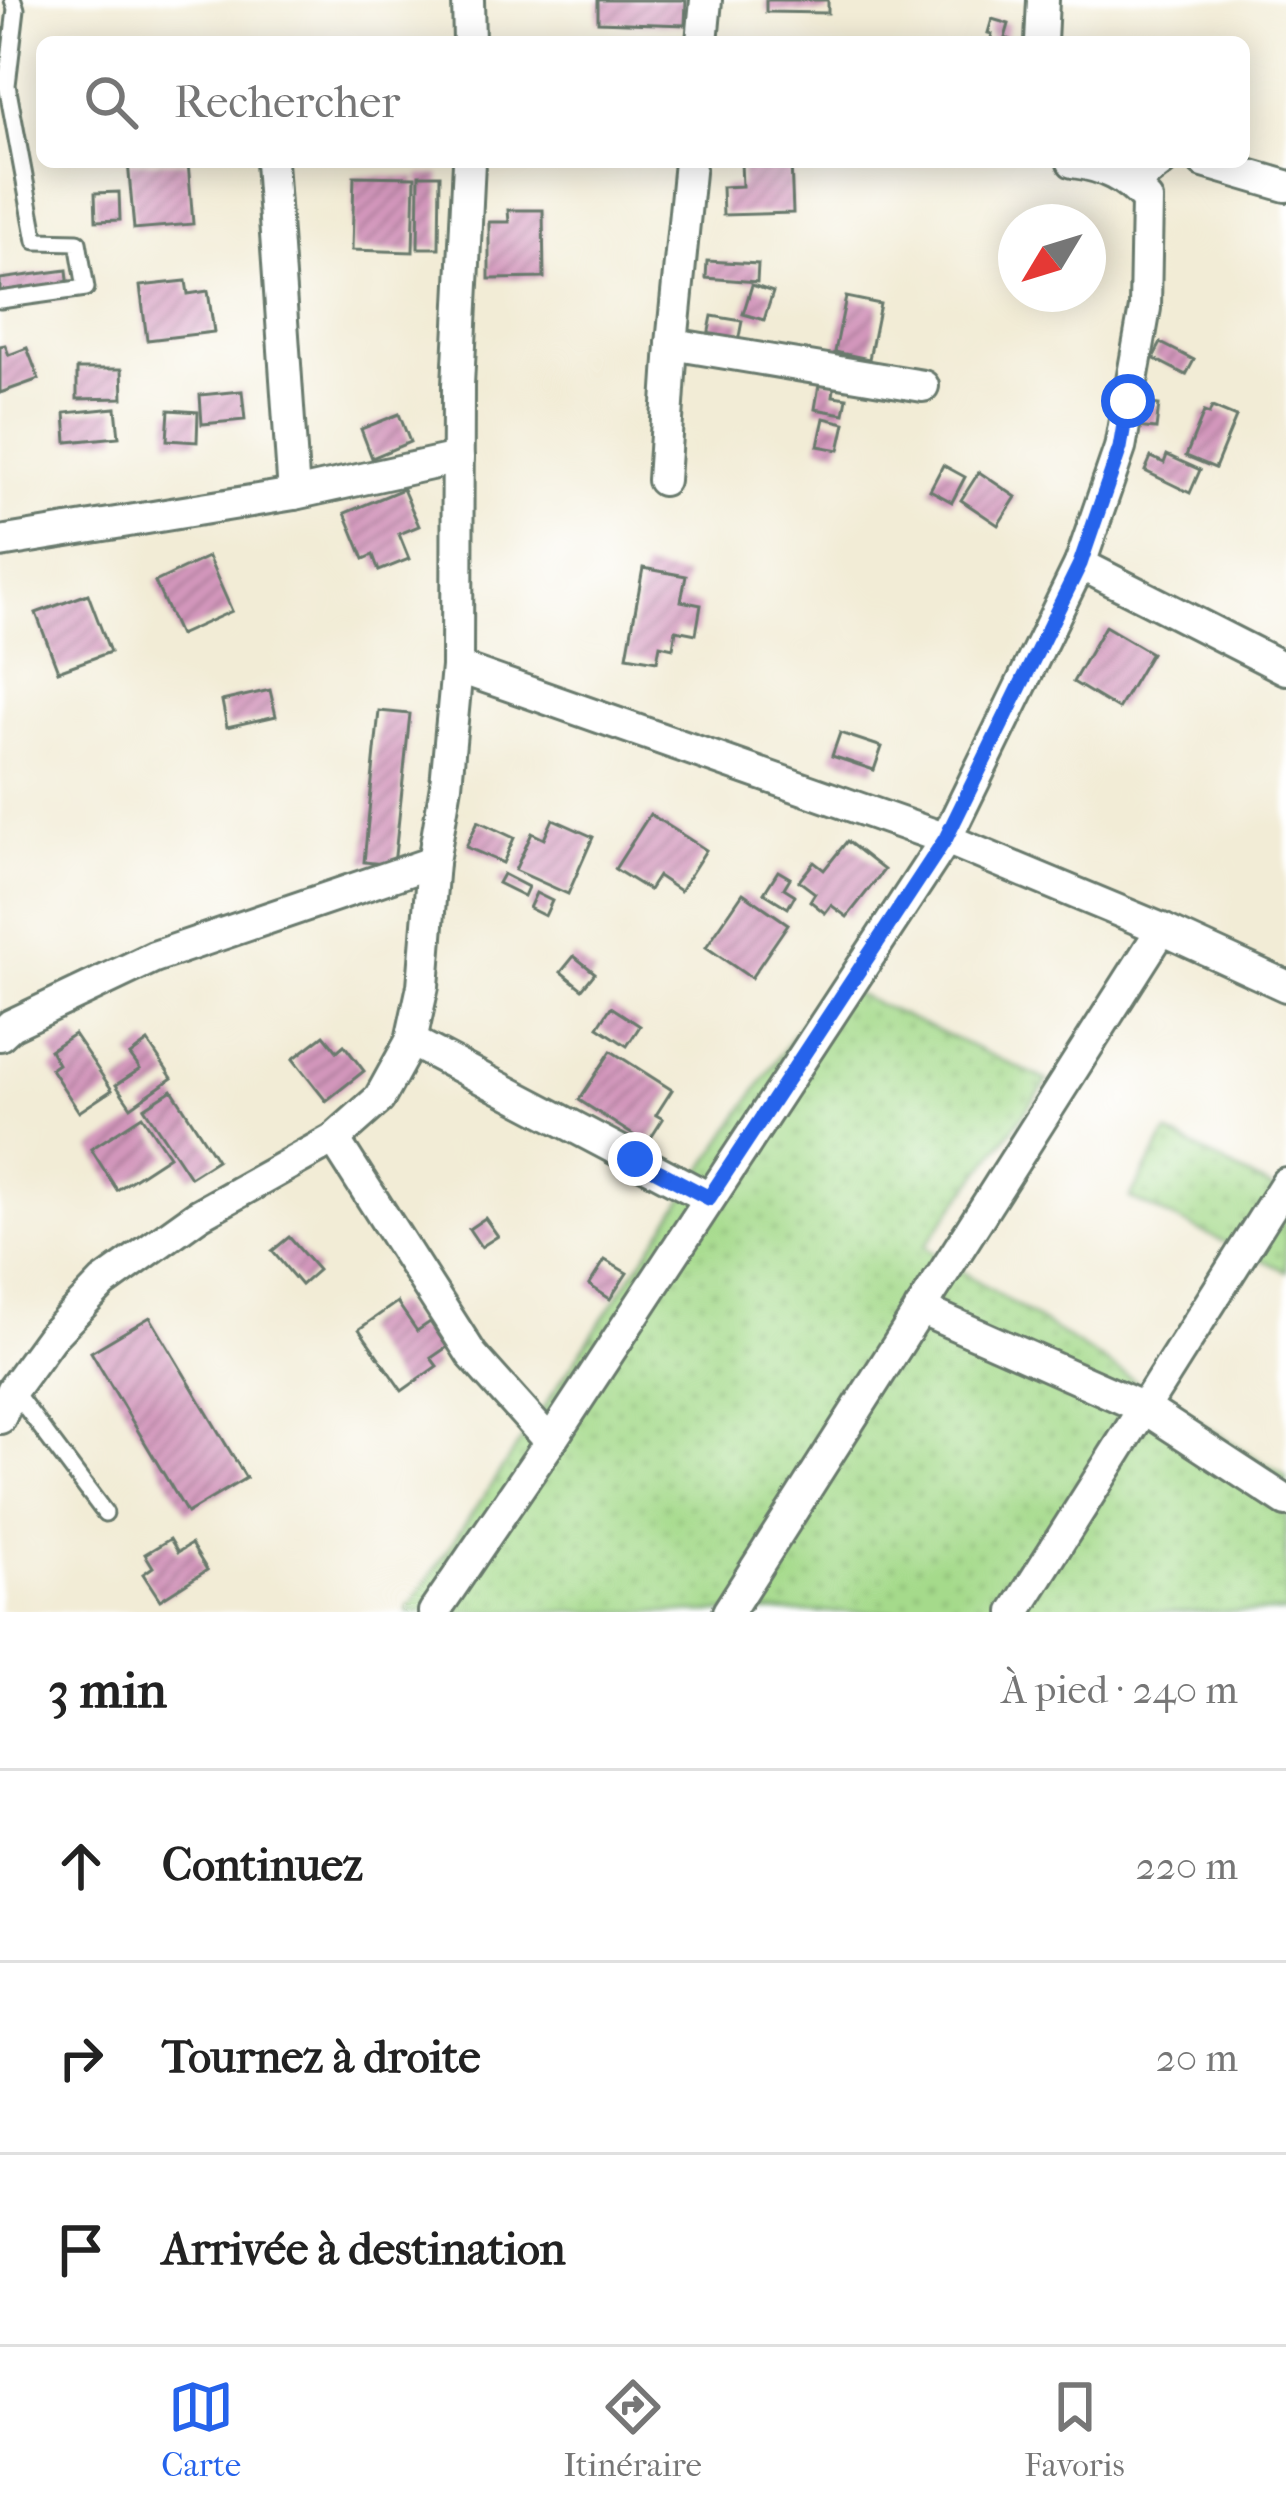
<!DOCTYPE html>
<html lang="fr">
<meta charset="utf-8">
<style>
body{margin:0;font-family:"IM FELL French Canon",serif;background:#f2f2f2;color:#222}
.compass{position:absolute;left:998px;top:204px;width:108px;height:108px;border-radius:50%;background:#fff;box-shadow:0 6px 30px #0003;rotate:232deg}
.stop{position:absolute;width:36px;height:36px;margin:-27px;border:9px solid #2563eb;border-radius:50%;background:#fff}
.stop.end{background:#2563eb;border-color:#fff;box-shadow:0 3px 12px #0008}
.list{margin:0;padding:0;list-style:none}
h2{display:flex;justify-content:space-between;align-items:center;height:156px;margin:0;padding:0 48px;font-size:51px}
h2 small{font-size:39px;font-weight:400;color:#767676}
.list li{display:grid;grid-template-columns:78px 1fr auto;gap:36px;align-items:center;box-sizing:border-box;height:192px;padding:0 48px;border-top:3px solid #e0e0e0}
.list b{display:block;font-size:45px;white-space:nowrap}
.list em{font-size:39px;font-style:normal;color:#767676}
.icon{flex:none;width:66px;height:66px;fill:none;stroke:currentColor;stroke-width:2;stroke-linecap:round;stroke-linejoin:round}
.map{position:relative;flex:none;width:1286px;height:1612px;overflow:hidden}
.search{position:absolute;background:#fff;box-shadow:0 6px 30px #0003;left:36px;right:36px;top:36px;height:132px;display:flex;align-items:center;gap:30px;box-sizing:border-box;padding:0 42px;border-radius:18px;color:#767676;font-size:45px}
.sheet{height:732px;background:#fff}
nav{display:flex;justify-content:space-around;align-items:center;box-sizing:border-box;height:168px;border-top:3px solid #e0e0e0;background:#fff;font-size:33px;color:#767676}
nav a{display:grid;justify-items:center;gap:6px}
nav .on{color:#2563eb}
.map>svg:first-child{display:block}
</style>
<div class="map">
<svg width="1286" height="1612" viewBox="0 0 1286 1612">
<defs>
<pattern id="grass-dots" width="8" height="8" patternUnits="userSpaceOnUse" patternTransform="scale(3)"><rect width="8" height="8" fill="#a5da8b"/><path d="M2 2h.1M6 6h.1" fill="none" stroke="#8ebc79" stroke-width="1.8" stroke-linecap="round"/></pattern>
<pattern id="building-hatch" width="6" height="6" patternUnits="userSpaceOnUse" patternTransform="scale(3)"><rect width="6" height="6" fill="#d397bc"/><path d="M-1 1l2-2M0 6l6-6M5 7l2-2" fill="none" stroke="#ab7c9a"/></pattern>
</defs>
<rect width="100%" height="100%" fill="#fff"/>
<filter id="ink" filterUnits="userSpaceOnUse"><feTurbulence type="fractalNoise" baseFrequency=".00833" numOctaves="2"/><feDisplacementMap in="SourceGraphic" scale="24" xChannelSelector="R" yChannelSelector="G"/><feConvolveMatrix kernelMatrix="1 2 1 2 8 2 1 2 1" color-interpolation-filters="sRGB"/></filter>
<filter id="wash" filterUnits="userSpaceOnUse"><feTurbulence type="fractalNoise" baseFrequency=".004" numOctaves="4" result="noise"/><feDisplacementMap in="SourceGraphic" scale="48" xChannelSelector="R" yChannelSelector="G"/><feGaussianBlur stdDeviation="2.7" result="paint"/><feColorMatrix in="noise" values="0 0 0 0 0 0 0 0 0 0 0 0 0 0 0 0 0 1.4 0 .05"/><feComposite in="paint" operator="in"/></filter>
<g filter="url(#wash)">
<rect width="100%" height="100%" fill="#f2ecd6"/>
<g fill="url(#grass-dots)" stroke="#628c60" stroke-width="3">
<path d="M829,982L1048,1081L924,1247L1286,1477V1612H406Z"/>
<path d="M1167,1133L1286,1196V1271L1130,1198Z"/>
</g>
<g id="blocks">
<g fill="url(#building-hatch)">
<path d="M598,0H686L685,25L598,22Z"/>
<path d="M766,0H828V13L766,12Z"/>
<path d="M992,19L1009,24L1005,38L1015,42H990L992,34L988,33Z"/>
<path d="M128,162H188L193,224L134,229Z"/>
<path d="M741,162H791L793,213L723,215L722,187L742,186Z"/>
<path d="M419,175H440L439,248H418Z"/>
<path d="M354,176L415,177L413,252L352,250Z"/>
<path d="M119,192L120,220L96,221L95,193Z"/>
<path d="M508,210H543L544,278L489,279V222H509Z"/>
<path d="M707,261L758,264L757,282L706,278Z"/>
<path d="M67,270L70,298L0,306V279Z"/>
<path d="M186,281L188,294L208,291L214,332L147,340L140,286Z"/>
<path d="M752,285L773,292L764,320L743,314Z"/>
<path d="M846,297L880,304L869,359L835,352Z"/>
<path d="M712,316L742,321L738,342L708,336Z"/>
<path d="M1161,343L1194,360L1186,375L1153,358Z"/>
<path d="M5,345L9,355L27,348L39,379L0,393V346Z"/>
<path d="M77,369H122L123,398L77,399Z"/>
<path d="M820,379L835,381L833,396L847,398L844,414L815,409Z"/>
<path d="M242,391L245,420L202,424L200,395Z"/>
<path d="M1138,402L1159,405L1156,429L1135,427Z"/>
<path d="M1212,407L1236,417L1215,468L1186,456L1204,412L1209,414Z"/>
<path d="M116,408L119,437L67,442L65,413Z"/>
<path d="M169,410L198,412L197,442L167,440Z"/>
<path d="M399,414L410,442L372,458L361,429Z"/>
<path d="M824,418L845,423L839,450L818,446Z"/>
<path d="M1167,455L1200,470L1190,493L1145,471L1151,457L1164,463Z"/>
<path d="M943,465L965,477L952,502L930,490Z"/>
<path d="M979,472L1016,497L998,525L961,500Z"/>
<path d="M403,489L419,526L399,534L409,559L379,571L373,555L364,559L345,513Z"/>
<path d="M208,557L232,611L179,635L155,582Z"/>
<path d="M643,568L686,576L681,601L701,605L696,634L676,630L673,648L660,645L657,661L627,656Z"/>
<path d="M88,594L110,652L58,671L36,613Z"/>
<path d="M1105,626L1151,653L1118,709L1073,682Z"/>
<path d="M270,690L276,716L227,727L222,701Z"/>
<path d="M379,711L410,714L394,865L364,862Z"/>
<path d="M840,733L882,747L874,770L832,756Z"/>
<path d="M650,814L706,850L680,891L658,876L649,890L615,869Z"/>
<path d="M553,819L593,837L568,894L515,870L532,833L544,839Z"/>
<path d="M478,821L514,838L503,863L466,847Z"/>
<path d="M847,841L884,870L847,917L831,905L825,913L810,901L815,893L799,881L814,862L824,870Z"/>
<path d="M778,871L790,878L784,888L795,895L788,908L764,893Z"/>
<path d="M503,874L528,887L524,896L498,883Z"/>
<path d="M536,893L552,901L545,916L529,908Z"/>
<path d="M743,893L788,924L751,978L706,947Z"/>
<path d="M574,956L595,973L582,989L561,972Z"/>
<path d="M611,1007L640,1026L627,1046L598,1027Z"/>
<path d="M74,1034L112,1090L79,1112L51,1069L58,1064L50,1050Z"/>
<path d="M324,1035L337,1051L344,1045L364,1071L326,1101L293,1059Z"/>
<path d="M148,1042L172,1078L131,1107L116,1085L140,1069L130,1055Z"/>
<path d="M611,1051L672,1090L656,1115L663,1119L647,1144L579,1100Z"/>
<path d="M172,1090L217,1160L190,1177L144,1108Z"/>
<path d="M142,1116L169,1156L117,1190L91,1149Z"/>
<path d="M485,1218L498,1236L481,1247L469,1229Z"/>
<path d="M289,1237L318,1270L301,1285L272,1251Z"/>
<path d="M605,1260L627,1273L610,1299L589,1285Z"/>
<path d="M397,1302L417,1331L430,1322L447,1347L431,1358L437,1366L402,1391L359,1329Z"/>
<path d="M150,1317L246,1478L187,1513L91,1352Z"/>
<path d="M170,1539L178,1552L191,1544L207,1570L160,1600L143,1574L153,1567L145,1554Z"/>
</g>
</g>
</g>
<g filter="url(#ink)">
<use href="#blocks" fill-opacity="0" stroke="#697a6d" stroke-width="3"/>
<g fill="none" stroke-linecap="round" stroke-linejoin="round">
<defs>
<g id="service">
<path d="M0,300L86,288L78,242L36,241L7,85L16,9L13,0"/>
<path d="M13,1390L105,1513"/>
</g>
<g id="minor">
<path d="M468,0L469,42"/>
<path d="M702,42L706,0"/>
<path d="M1041,42L1043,0"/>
<path d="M271,162L294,494"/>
<path d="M1204,162L1286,186"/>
<path d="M1132,184L1161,162"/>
<path d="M672,344L923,386"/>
<path d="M663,480L672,344L690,162"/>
<path d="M0,542L294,494L458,458"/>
<path d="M1080,564L1286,669"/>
<path d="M457,667L946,839L1162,929L1286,986"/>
<path d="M0,1035L11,1025L154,957L433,862"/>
<path d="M411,1041L709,1198"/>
<path d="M334,1139L472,1355L550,1442"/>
<path d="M920,1309L1144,1408L1286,1501"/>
<path d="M0,1418L13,1389L51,1337L103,1283L198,1215L334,1139L379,1099L411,1041L423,986L433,862L446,785L457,667L458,385L469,162"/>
<path d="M434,1612L550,1442L946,839L1080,564L1120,448L1145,308L1147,200C1126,177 1104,166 1073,162"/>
<path d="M728,1612L1162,929"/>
<path d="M1015,1612L1286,1183"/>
</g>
</defs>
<use href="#service" stroke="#697a6d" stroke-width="21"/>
<use href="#minor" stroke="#697a6d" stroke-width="36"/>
<use href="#service" stroke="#fff" stroke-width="15"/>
<use href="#minor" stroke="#fff" stroke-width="30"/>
</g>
</g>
<g fill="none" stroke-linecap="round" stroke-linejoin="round" filter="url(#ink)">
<path stroke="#2563eb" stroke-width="15" d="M635,1159L709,1198L946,838L1080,564L1120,448L1128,401"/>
</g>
</svg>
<svg class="compass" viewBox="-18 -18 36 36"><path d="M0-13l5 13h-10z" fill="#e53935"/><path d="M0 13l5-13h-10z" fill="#767676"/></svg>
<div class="stop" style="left:1128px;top:401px"></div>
<div class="stop end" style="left:635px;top:1159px"></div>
<div class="search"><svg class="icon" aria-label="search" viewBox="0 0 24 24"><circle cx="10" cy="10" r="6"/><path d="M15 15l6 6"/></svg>Rechercher</div>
</div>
<section class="sheet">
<h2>3 min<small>À pied · 240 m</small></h2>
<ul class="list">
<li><svg class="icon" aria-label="ahead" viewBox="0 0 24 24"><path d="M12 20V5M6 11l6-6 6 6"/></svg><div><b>Continuez</b></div><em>220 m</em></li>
<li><svg class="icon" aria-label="right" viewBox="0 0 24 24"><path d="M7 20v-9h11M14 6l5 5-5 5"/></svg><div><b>Tournez à droite</b></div><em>20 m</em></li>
<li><svg class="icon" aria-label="arrive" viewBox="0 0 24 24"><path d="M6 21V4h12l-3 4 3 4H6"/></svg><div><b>Arrivée à destination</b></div></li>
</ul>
</section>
<nav>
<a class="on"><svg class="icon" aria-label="map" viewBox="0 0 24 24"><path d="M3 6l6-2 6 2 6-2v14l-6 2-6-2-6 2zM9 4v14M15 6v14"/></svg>Carte</a>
<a><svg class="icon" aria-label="directions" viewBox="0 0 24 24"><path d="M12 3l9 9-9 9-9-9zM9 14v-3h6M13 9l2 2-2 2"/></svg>Itinéraire</a>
<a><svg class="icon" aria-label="saved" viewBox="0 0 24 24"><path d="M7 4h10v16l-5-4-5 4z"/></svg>Favoris</a>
</nav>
